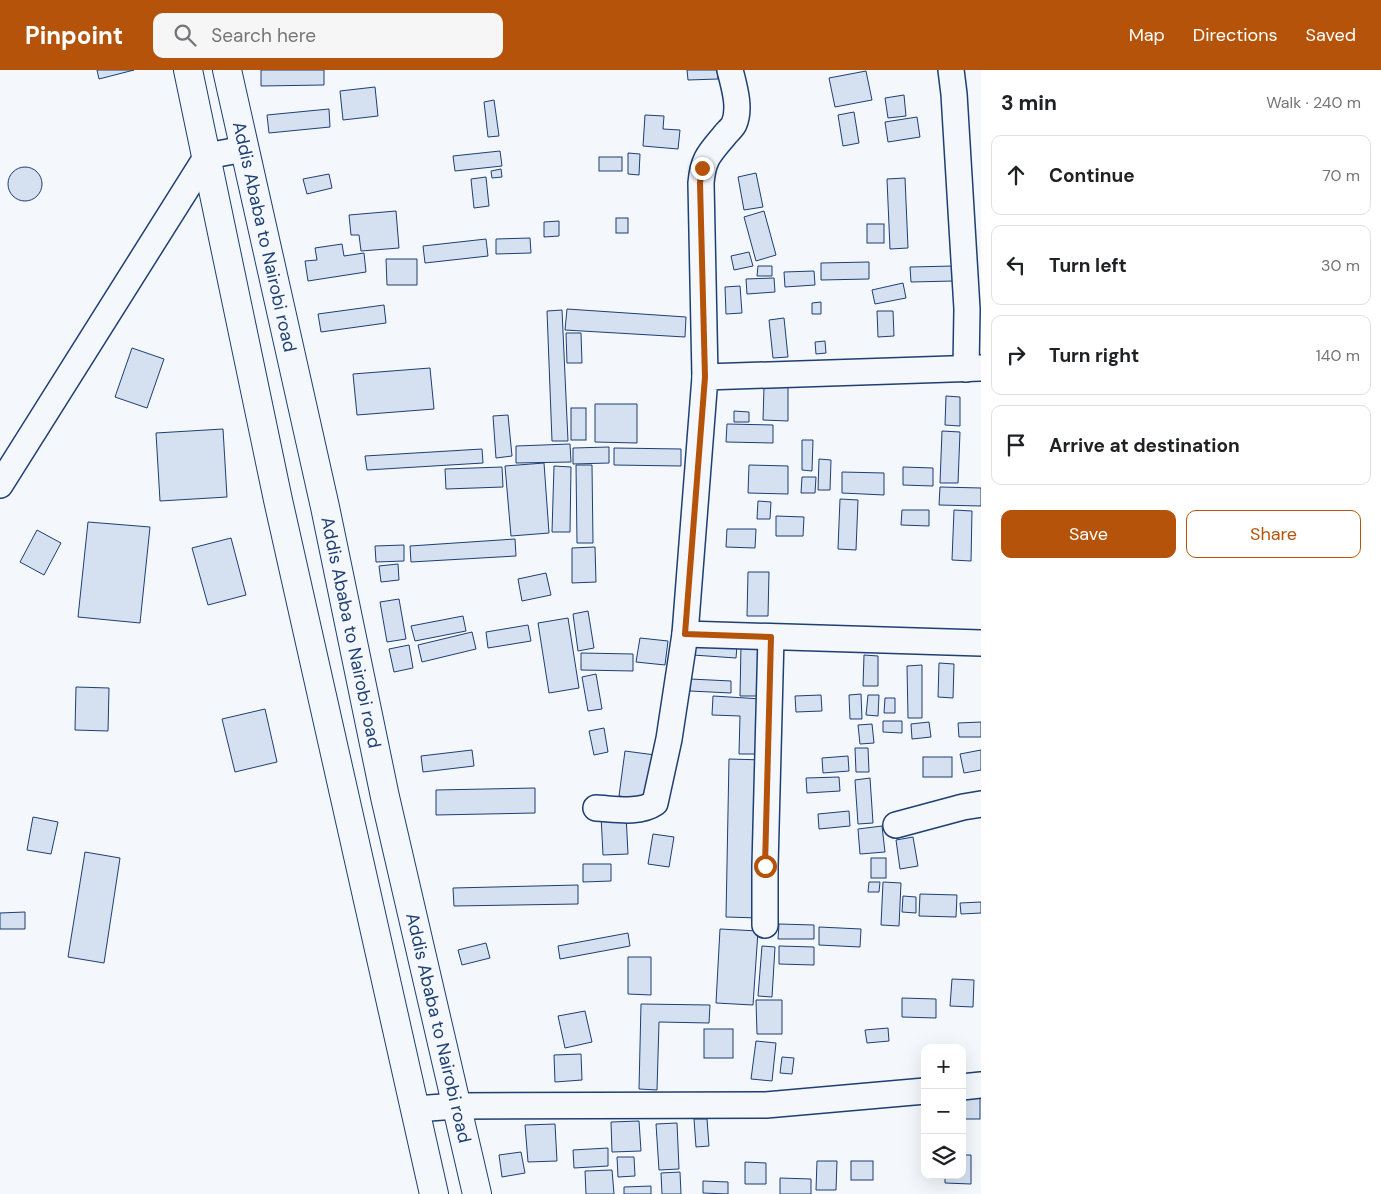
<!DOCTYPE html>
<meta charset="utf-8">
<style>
body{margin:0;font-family:"DM Sans",sans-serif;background:#f6f6f6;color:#202124}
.controls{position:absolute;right:15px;bottom:15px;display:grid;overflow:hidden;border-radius:10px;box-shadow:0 5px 20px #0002}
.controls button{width:45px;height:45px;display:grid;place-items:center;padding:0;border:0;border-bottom:1px solid #e0e0e0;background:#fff;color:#202124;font:25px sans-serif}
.stop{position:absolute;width:15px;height:15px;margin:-11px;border:4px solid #b45309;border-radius:50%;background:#fff}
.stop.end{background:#b45309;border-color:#fff;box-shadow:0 1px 5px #0008}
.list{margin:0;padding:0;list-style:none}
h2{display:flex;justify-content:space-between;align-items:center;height:65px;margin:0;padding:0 20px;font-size:21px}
h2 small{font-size:16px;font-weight:400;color:#757577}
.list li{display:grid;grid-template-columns:32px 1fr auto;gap:15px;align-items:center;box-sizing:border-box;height:80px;margin:0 10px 10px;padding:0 10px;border:1px solid #e0e0e0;border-radius:10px}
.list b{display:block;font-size:19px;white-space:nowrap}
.list em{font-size:16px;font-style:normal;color:#757577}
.actions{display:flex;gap:10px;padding:15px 20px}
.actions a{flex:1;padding:11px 0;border:1px solid #b45309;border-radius:10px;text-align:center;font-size:18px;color:#b45309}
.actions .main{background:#b45309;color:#fff}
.icon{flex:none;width:28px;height:28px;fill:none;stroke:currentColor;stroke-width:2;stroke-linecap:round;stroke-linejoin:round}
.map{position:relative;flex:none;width:981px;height:1124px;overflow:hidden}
header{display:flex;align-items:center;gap:30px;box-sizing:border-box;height:70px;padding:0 25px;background:#b45309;color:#fff}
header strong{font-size:24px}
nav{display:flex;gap:28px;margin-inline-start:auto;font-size:18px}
.search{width:350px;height:45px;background:#f6f6f6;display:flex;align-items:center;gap:12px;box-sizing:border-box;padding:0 18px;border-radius:10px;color:#757577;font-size:19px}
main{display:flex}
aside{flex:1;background:#fff}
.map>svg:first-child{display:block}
</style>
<header>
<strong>Pinpoint</strong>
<div class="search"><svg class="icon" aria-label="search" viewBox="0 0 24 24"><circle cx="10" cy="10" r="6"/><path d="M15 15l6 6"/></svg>Search here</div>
<nav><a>Map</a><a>Directions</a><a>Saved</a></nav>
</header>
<main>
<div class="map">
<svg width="981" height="1124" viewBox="0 0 981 1124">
<rect width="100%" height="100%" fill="#f4f7fb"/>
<g fill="#d5e0f0" stroke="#1d3f73">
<path d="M97,0H134L99,9Z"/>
<path d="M261,0H324V15L261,16Z"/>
<path d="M687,0H717L718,9L688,10Z"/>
<path d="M866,1L872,30L835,37L829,8Z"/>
<path d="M375,17L378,46L343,50L340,21Z"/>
<path d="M904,25L906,46L888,48L885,28Z"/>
<path d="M494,30L499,66L488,67L484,32Z"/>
<path d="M329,39L330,57L269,63L267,45Z"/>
<path d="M854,42L859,73L843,76L838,45Z"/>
<path d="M645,45L664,46L663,59L680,60L678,79L643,76Z"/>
<path d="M917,47L920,67L888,72L885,52Z"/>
<path d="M500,81L502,96L455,101L453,86Z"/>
<path d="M628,83L640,84L639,105L628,104Z"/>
<rect x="599" y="87" width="23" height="14"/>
<circle cx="25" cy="114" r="17"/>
<path d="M501,99L502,107L492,108L491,101Z"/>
<path d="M756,103L763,137L744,140L738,107Z"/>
<path d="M329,104L332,118L307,124L303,109Z"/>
<path d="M486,107L489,136L474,138L471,109Z"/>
<path d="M905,108L908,178L890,179L887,109Z"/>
<path d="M396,141L399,178L361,181L359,165H351L349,145Z"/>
<path d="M764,141L776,185L756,191L744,147Z"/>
<rect x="616" y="148" width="12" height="15"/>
<path d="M559,151V166L544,167V152Z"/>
<rect x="867" y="154" width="17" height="19"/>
<path d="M530,168L531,183L496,184V169Z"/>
<path d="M486,169L488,186L425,193L423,176Z"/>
<path d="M342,174L344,186L364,183L366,202L308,211L305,191L317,190L315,178Z"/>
<path d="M749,182L753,196L734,200L731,186Z"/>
<path d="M386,189H417V215H387Z"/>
<path d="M869,192V209L821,210V193Z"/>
<path d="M758,196H772V206H757Z"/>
<path d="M954,196V211L911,212L910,197Z"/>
<path d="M814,201L815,215L785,217L784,202Z"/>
<path d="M774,208L775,222L747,224L746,209Z"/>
<path d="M903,213L906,228L875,234L872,220Z"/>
<path d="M740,216L742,243L726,244L725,217Z"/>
<path d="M821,232V244H812V233Z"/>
<path d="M384,235L386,253L321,262L318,244Z"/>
<path d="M567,239L686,247L685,267L565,260Z"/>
<path d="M562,240L568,371H552L547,241Z"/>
<path d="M877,241H893L894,266L878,267Z"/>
<path d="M784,248L788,287L773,288L769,250Z"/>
<path d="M566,263H581L582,293H567Z"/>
<path d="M825,271L826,283L816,284L815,272Z"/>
<path d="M132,278L164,289L147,338L115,327Z"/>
<path d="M430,298L434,339L357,345L353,304Z"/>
<path d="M764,317H788V351L763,350Z"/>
<path d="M946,326L960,327V356L945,355Z"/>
<path d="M595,334H637V373L595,372Z"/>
<rect x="571" y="338" width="15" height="32"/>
<path d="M734,341L749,342V352H734Z"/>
<path d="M508,345L512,386L496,388L493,346Z"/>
<path d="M727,354L773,355V373L726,372Z"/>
<path d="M223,359L227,427L160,431L156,363Z"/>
<path d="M942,361L960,362L958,413H940Z"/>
<path d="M802,370H813L812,401L802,400Z"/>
<path d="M570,374L571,392L516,393V376Z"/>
<path d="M609,377V393L573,394V378Z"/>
<path d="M614,378L681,379V396L614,395Z"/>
<path d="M482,379L483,393L367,400L365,386Z"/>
<path d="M819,389L831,390L830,420H818Z"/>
<path d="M544,393L549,463L511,466L505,396Z"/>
<path d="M576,395H592L593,473H577Z"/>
<path d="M749,395L788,396V424L748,423Z"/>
<path d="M554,396L571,397L570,462H552Z"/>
<path d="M502,397L503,417L446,419L445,399Z"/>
<path d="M903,397L933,398V416L903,415Z"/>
<path d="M842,402L884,403V425L842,423Z"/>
<path d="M802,407H816L815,423H801Z"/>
<path d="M940,417L981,418V436L939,435Z"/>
<path d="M840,429L858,430L856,480L838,479Z"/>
<path d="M758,431L771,432L770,449H757Z"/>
<path d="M902,440H929V456L901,455Z"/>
<path d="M954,440L972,441L971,491L952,490Z"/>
<path d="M776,446L804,447L803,466H776Z"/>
<path d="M88,452L150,457L140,553L78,547Z"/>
<path d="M727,459H756L755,478L726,477Z"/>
<path d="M37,460L61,473L44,505L20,492Z"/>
<path d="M231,468L246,525L208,535L192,478Z"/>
<path d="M515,469L516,486L411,492L410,476Z"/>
<path d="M404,475V491L376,492L375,476Z"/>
<path d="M595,477L596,512L572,513V478Z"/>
<path d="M398,494L399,510L381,512L379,496Z"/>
<path d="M748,502H769L768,546H747Z"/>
<path d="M546,503L551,525L522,531L518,509Z"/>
<path d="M399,529L406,569L387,572L380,532Z"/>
<path d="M588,541L594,578L578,581L573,544Z"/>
<path d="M463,546L466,561L415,571L411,556Z"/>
<path d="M568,548L579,618L549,623L538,553Z"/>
<path d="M528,555L531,571L488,578L486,562Z"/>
<path d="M472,562L476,579L422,592L418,575Z"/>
<path d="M640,568L668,571L665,595L636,592Z"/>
<path d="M694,572L737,576L736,588L693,585Z"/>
<path d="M409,575L413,598L394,602L389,579Z"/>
<path d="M741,575L762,576L761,626H740Z"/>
<path d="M581,583L633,584V601L581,600Z"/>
<path d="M864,585L878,586V616H863Z"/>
<path d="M939,593L954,594L953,628L938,627Z"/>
<path d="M922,595V648H908L907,596Z"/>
<path d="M596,604L602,639L588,641L582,607Z"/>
<path d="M690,609L731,611V623L690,621Z"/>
<path d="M76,617L109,618L108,661L75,660Z"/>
<path d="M861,624L862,649H850L849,625Z"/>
<path d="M821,625L822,641L796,642L795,626Z"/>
<path d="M868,625H879L878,646L866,645Z"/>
<path d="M713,626L762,629L761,684H739L740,646L712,645Z"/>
<path d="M885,628H895V643H884Z"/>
<path d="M265,639L277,692L235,702L222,649Z"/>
<path d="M883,651H902V663L883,662Z"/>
<path d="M929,652L931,667L912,669L911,654Z"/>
<path d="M981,652V667H959L958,653Z"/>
<path d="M872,654L874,673L860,674L858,655Z"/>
<path d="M604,658L608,682L594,685L589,661Z"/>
<path d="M855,678H868L869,702H856Z"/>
<path d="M472,680L474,696L423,702L421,686Z"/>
<path d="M981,680V700L964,703L960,684Z"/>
<path d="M625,681L655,685L649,730L619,726Z"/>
<path d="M848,686L849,701L823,703L822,688Z"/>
<rect x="923" y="687" width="29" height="20"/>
<path d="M729,689L764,690L760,848L726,847Z"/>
<path d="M839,707L840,721L807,723L806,708Z"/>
<path d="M870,708L873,753L858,754L855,710Z"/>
<path d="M535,718V743L436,745V720Z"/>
<path d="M849,741L850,756L819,759L818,744Z"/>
<path d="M626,744L628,784L603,785L601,745Z"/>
<path d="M33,747L58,752L51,784L27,780Z"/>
<path d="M882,756L885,782L860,784L858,759Z"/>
<path d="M653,764L674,767L669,797L648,794Z"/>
<path d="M913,767L918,796L900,799L896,770Z"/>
<path d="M85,782L120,788L104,893L68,887Z"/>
<rect x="871" y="788" width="15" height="20"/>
<path d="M583,794H611V811L583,812Z"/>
<path d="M869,812H880L879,822H868Z"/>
<path d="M883,812L901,813L899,856L881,855Z"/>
<path d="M578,815V834L454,836L453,818Z"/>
<path d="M920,824L957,825L956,847L919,846Z"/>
<path d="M903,826L916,827V843L902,842Z"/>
<path d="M981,832V843L961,844L960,833Z"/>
<path d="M25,842V859H0V843Z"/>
<path d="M779,854L814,855V869H778Z"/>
<path d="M819,857L861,859L860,877L819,875Z"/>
<path d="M720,859L758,861L753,935L716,933Z"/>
<path d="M628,863L630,876L560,889L558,876Z"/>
<path d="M486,873L490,888L462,895L458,880Z"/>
<path d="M762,876L775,877L772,927L758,926Z"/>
<path d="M779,876L814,877V895L779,894Z"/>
<path d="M628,887H651V925L628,924Z"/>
<path d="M952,909L974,910L973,937L950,936Z"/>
<path d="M902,928L936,929V948L902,947Z"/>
<path d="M756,930H782V964H757Z"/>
<path d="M641,934L710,935L709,953L659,952L657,1020L639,1019Z"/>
<path d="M585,941L592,972L565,978L558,946Z"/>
<path d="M888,958L889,971L867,973L865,960Z"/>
<rect x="704" y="959" width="29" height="29"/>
<path d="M756,971L776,973L772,1011L751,1009Z"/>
<path d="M581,984L582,1010L555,1012L554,985Z"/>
<path d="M782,987L794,988L792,1004L780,1003Z"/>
<rect x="962" y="1028" width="18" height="21"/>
<path d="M694,1049H707L709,1076L696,1077Z"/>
<path d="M639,1051L641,1081L612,1082L611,1052Z"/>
<path d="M677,1053L679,1099L659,1100L656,1054Z"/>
<path d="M555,1054L557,1091L528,1092L525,1055Z"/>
<path d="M608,1078V1096L574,1098L573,1080Z"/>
<path d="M521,1082L525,1103L502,1107L499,1085Z"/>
<path d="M962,1085H971V1114L945,1113V1105H962Z"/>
<path d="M617,1087H634L635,1106L618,1107Z"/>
<path d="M817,1091H837L836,1120H816Z"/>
<rect x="851" y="1091" width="22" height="19"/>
<path d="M745,1092L766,1093V1114H745Z"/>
<path d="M612,1100L614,1124H586L585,1101Z"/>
<path d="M680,1102L681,1124H662L661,1103Z"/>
<path d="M780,1108L811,1109V1124H780Z"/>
<path d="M703,1111L728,1112V1124L703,1123Z"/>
<path d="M651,1116V1124H624V1117Z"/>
</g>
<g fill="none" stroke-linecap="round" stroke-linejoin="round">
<defs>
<g id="minor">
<path d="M951,0L954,24L967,239L966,299"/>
<path d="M981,298L705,307L685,564L981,573"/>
<path d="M705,307L701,113C703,89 709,84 724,66C727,62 732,58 734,54C741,38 734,16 730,0"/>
<path d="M0,415L207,86L244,79"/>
<path d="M596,738C615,739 639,744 655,733L669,669L685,564"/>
<path d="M896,755L963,737L981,734"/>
<path d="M765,855V796L771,567"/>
<path d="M962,1017L981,1015"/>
<path d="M416,1039L456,1036L766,1035L925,1021"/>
</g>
<g id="highway">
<path d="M188,0L278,430L434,1124"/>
<path id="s1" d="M227,0L325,437L385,727L477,1124"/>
</g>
</defs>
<use href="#minor" stroke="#1d3f73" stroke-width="28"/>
<use href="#highway" stroke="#1d3f73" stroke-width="30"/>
<use href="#minor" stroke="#f4f7fb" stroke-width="25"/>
<use href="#highway" stroke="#f4f7fb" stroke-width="28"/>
</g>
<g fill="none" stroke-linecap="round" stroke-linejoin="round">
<path stroke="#b45309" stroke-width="6" d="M702,98L700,113L705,307L685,564L771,567L765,796"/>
</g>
<g text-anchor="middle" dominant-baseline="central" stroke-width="4" stroke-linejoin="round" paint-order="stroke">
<g font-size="18" fill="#1d3f73" stroke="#f4f7fb">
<text stroke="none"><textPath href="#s1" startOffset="171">Addis Ababa to Nairobi road</textPath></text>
<text stroke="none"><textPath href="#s1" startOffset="576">Addis Ababa to Nairobi road</textPath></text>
<text stroke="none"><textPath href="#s1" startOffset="981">Addis Ababa to Nairobi road</textPath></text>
</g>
</g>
</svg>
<div class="controls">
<button>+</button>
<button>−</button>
<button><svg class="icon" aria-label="layers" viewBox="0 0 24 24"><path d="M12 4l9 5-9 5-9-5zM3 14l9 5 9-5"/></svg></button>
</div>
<div class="stop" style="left:765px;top:796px"></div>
<div class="stop end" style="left:702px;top:98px"></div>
</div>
<aside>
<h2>3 min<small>Walk · 240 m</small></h2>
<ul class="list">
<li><svg class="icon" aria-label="ahead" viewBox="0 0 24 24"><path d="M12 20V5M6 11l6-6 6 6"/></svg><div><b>Continue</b></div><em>70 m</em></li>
<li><svg class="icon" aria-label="left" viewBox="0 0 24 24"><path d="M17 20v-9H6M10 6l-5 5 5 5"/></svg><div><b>Turn left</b></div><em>30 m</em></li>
<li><svg class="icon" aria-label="right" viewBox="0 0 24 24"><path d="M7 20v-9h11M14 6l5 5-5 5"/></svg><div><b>Turn right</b></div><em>140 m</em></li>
<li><svg class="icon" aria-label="arrive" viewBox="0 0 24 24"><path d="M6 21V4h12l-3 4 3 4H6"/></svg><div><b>Arrive at destination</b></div></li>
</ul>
<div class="actions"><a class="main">Save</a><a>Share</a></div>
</aside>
</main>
